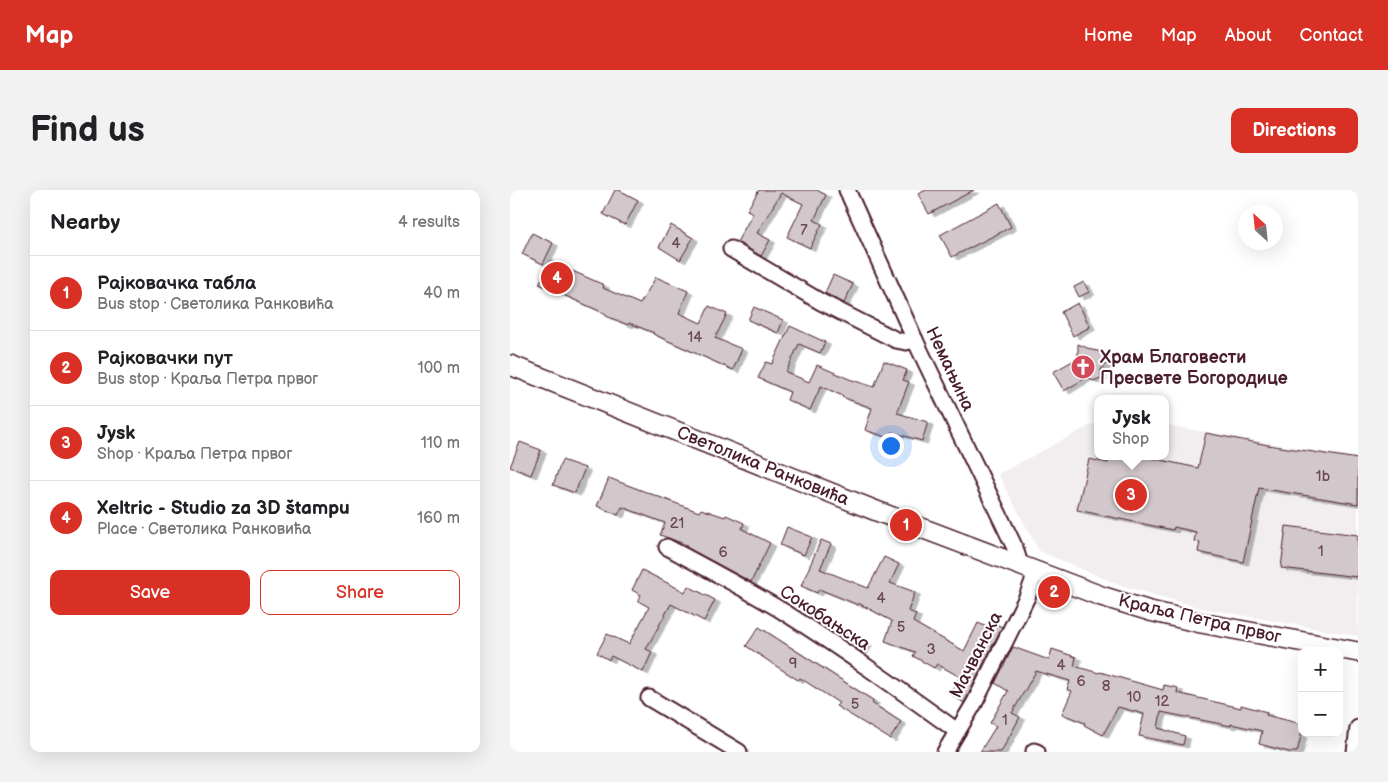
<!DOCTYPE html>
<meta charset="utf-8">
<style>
body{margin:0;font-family:"Balsamiq Sans",sans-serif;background:#f2f2f2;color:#202124}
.controls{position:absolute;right:15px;bottom:15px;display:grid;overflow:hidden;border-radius:10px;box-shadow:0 5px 20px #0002}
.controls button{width:45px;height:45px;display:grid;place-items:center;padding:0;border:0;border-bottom:1px solid #e0e0e0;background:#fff;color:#202124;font:25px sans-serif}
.compass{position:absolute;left:728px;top:15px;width:45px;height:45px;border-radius:50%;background:#fff;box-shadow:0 5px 20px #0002;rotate:333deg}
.you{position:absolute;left:380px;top:255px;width:18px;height:18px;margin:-12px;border:4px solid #fff;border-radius:50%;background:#1a73e8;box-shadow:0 0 0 8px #1a73e833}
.badge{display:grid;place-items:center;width:32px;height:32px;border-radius:50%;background:#d93025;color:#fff;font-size:16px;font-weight:700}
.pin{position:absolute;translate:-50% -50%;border:2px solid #fff;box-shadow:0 1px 5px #0006}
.popup{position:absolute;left:584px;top:205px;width:75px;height:65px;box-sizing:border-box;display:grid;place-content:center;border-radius:10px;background:#fff;filter:drop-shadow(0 1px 4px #0005);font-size:16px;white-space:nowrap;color:#757577}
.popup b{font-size:19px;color:#202124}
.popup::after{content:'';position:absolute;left:50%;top:100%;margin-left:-10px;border:10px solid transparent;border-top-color:#fff}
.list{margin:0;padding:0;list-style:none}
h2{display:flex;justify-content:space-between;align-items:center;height:65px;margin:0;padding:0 20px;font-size:21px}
h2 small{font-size:16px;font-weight:400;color:#757577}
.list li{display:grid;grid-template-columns:32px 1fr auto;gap:15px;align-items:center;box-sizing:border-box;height:75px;padding:0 20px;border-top:1px solid #e0e0e0}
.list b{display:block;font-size:19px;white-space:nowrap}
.list p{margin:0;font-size:16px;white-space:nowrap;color:#757577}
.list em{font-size:16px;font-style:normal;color:#757577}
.actions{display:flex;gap:10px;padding:15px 20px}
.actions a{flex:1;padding:11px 0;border:1px solid #d93025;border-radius:10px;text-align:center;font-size:18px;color:#d93025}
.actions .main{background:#d93025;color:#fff}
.map{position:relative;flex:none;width:848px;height:562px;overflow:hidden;border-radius:10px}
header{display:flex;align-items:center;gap:30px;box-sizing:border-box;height:70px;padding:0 25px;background:#d93025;color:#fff}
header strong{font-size:24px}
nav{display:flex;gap:28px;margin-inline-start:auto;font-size:18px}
.intro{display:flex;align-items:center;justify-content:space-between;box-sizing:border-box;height:120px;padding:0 30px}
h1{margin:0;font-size:35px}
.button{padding:12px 22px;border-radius:10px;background:#d93025;color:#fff;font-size:18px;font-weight:700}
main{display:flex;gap:30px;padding:0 30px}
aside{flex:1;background:#fff;border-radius:10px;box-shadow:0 5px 20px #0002}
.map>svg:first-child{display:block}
</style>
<header>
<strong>Map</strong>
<nav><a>Home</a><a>Map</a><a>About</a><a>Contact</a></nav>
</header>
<div class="intro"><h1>Find us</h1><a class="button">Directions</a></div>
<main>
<aside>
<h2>Nearby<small>4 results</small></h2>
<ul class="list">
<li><span class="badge">1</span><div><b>Рајковачка табла</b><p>Bus stop · Светолика Ранковића</p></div><em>40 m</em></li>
<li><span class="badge">2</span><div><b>Рајковачки пут</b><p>Bus stop · Краља Петра првог</p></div><em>100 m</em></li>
<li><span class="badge">3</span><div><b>Jysk</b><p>Shop · Краља Петра првог</p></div><em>110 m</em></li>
<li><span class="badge">4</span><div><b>Xeltric - Studio za 3D štampu</b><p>Place · Светолика Ранковића</p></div><em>160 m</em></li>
</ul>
<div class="actions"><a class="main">Save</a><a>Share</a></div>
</aside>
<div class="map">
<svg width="848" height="562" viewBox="0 0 848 562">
<defs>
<filter id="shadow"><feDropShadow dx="5.5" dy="3" stdDeviation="0" flood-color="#0004"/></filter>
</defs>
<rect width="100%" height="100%" fill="#fff"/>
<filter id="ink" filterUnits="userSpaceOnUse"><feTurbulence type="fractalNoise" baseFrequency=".02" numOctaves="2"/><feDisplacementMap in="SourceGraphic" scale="10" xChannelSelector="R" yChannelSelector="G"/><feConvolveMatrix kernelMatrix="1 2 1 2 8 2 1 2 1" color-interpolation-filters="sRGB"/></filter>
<g filter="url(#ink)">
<path fill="#f2eeef" d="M587,232V266H655V235L848,268V446L691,418L609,395L529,361L488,284Z"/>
<g fill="#d2c7cb" stroke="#4a1f2b" filter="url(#shadow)">
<path d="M105,0H109L128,10L115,35L93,24Z"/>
<path d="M249,0H307L316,5L304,30L312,34L300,58L277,47L293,14L271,3L247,43L260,50L251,66L227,52L243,23L237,20Z"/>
<path d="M416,0H464L419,24L408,4Z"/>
<path d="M489,13L501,37L442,67L430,45Z"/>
<path d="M161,35L183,48L170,70L149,57Z"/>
<path d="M22,43L43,53L33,74L12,64Z"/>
<path d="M40,71L94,95L93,98L130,114L146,87L178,101L169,123L191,133L199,116L217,124L205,148L232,159L223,180L143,144L144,143L119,133L118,135L96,126V124L29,94Z"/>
<path d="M323,85L343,94L334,113L315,103Z"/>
<path d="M574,92L579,102L569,107L564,97Z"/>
<path d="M568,113L580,137L563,146L551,122Z"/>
<path d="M244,117L273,130L268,143L238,130Z"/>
<path d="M280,136L315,152L310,163L289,154L276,182L299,192L307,175L339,189L364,197L374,171L397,180L393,190L399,192L387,223L418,232L412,251L381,242L379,248L355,240L362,218L332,207L333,206L311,196L300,220L277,210L280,202L248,188L256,172L262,174Z"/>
<path d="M568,154L582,160L593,162L597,168L596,175L591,179V188L583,191L577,187L554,201L543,182L568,168Z"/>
<path d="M696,243L758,255L848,269V314L749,298L733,372L688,362L690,352L684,351L686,342L664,337L663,340L567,320L579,269L598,273L599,266H632L688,278Z"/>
<path d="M10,252L31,260L21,285L0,277Z"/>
<path d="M52,270L75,278L65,303L43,295Z"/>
<path d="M99,288L189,322L191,319L215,327L216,325L234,333L232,339L260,353L241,392L176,357L177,355L150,345L155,333L112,317L108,325L87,316Z"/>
<path d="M776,336L848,345V387L771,378Z"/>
<path d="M277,337L302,347L294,365L270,355Z"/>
<path d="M311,350L321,354L310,379L358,398L374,367L389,374L380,393L405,402L398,421L406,424L403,432L454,461L468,433L477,437L480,431L492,437L454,513L439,503L450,487L427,474L424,478L403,466L405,462L375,451L382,431L348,413V415L309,399L307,403L291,396Z"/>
<path d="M132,380L175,402L178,396L205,410L194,431L161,414L136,459L142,462L133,482L101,466L99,470L87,463L97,444L119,454L139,417L128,411L131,405L122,400Z"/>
<path d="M249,437L364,511L362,513L391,532L380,549L326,516L329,513L290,488L288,490L266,476L236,456Z"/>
<path d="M338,440L357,453L351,462L332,449Z"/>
<path d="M503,457L539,470L542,459L566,467L564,476L589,483L590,482L653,500L654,495L668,498L667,503L731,518V515L757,522L756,525L792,534V542L787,562H779L749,554L752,541L721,534V536L651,522L648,538L675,546L673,555L629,546L634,524L608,517L593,545L574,535L575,533L552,524L562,501L557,500L560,491L526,481L502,523L510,527L491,562H470L486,536L480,533L498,501L485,493Z"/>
</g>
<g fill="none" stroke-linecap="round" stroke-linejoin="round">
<defs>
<g id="minor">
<path d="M337,0L405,150L505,358L508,368L507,375"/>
<path d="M221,59L311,112L386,150L396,152L405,150"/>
<path d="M157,357C196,378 236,399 274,422C333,459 390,500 447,541"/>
<path d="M139,508L229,562"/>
<path d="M524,561L527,562"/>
<path d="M435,562L465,512L517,407L526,383"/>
<path d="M845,562L848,538"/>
</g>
<path id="major" d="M0,175L364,320L591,406L640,421L691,433L848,462"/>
</defs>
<use href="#minor" stroke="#4a1f2b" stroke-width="19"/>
<use href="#major" stroke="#4a1f2b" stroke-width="22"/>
<use href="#minor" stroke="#fff" stroke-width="15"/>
<use href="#major" stroke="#fff" stroke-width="19"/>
</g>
</g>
<defs>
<symbol id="church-disc" viewBox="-11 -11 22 22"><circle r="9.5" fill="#d1495b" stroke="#fff"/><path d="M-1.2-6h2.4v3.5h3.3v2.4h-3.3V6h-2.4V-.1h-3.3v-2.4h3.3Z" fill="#fff"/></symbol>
</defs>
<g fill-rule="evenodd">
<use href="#church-disc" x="559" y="163" width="28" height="28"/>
</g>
<g text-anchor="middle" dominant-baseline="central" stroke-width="4" stroke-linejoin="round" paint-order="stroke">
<g font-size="15" fill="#6c4953">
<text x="294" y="40">7</text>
<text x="166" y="53">4</text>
<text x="185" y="147">14</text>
<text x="813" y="286">1b</text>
<text x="167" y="333">21</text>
<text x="811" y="361">1</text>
<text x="213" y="362">6</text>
<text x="371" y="408">4</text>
<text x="391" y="437">5</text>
<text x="421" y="459">3</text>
<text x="283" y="473">9</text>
<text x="551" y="475">4</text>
<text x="571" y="491">6</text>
<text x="596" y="496">8</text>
<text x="624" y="507">10</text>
<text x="652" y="511">12</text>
<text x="345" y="514">5</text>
<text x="495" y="530">1</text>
</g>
<g font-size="18" font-weight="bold" fill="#4a1f2b" stroke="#fff" text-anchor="start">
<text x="590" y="167">Храм Благовести<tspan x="590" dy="21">Пресвете Богородице</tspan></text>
</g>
<g font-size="18" fill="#4a1f2b" stroke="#fff">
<text transform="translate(440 179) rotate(65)">Немањина</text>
<text transform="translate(253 276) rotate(22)">Светолика Ранковића</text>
<text transform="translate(315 428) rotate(33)">Сокобањска</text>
<text transform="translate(690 429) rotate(13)">Краља Петра првог</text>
<text transform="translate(466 465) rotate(-63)">Мачванска</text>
</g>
</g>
</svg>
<div class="controls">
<button>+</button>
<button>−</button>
</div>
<svg class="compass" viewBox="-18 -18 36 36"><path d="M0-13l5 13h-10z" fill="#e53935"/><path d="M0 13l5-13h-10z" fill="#757577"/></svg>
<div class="you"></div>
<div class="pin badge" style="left:396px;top:335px">1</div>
<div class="pin badge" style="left:544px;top:402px">2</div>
<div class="pin badge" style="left:621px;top:305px">3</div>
<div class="popup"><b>Jysk</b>Shop</div>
<div class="pin badge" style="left:47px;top:88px">4</div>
</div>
</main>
